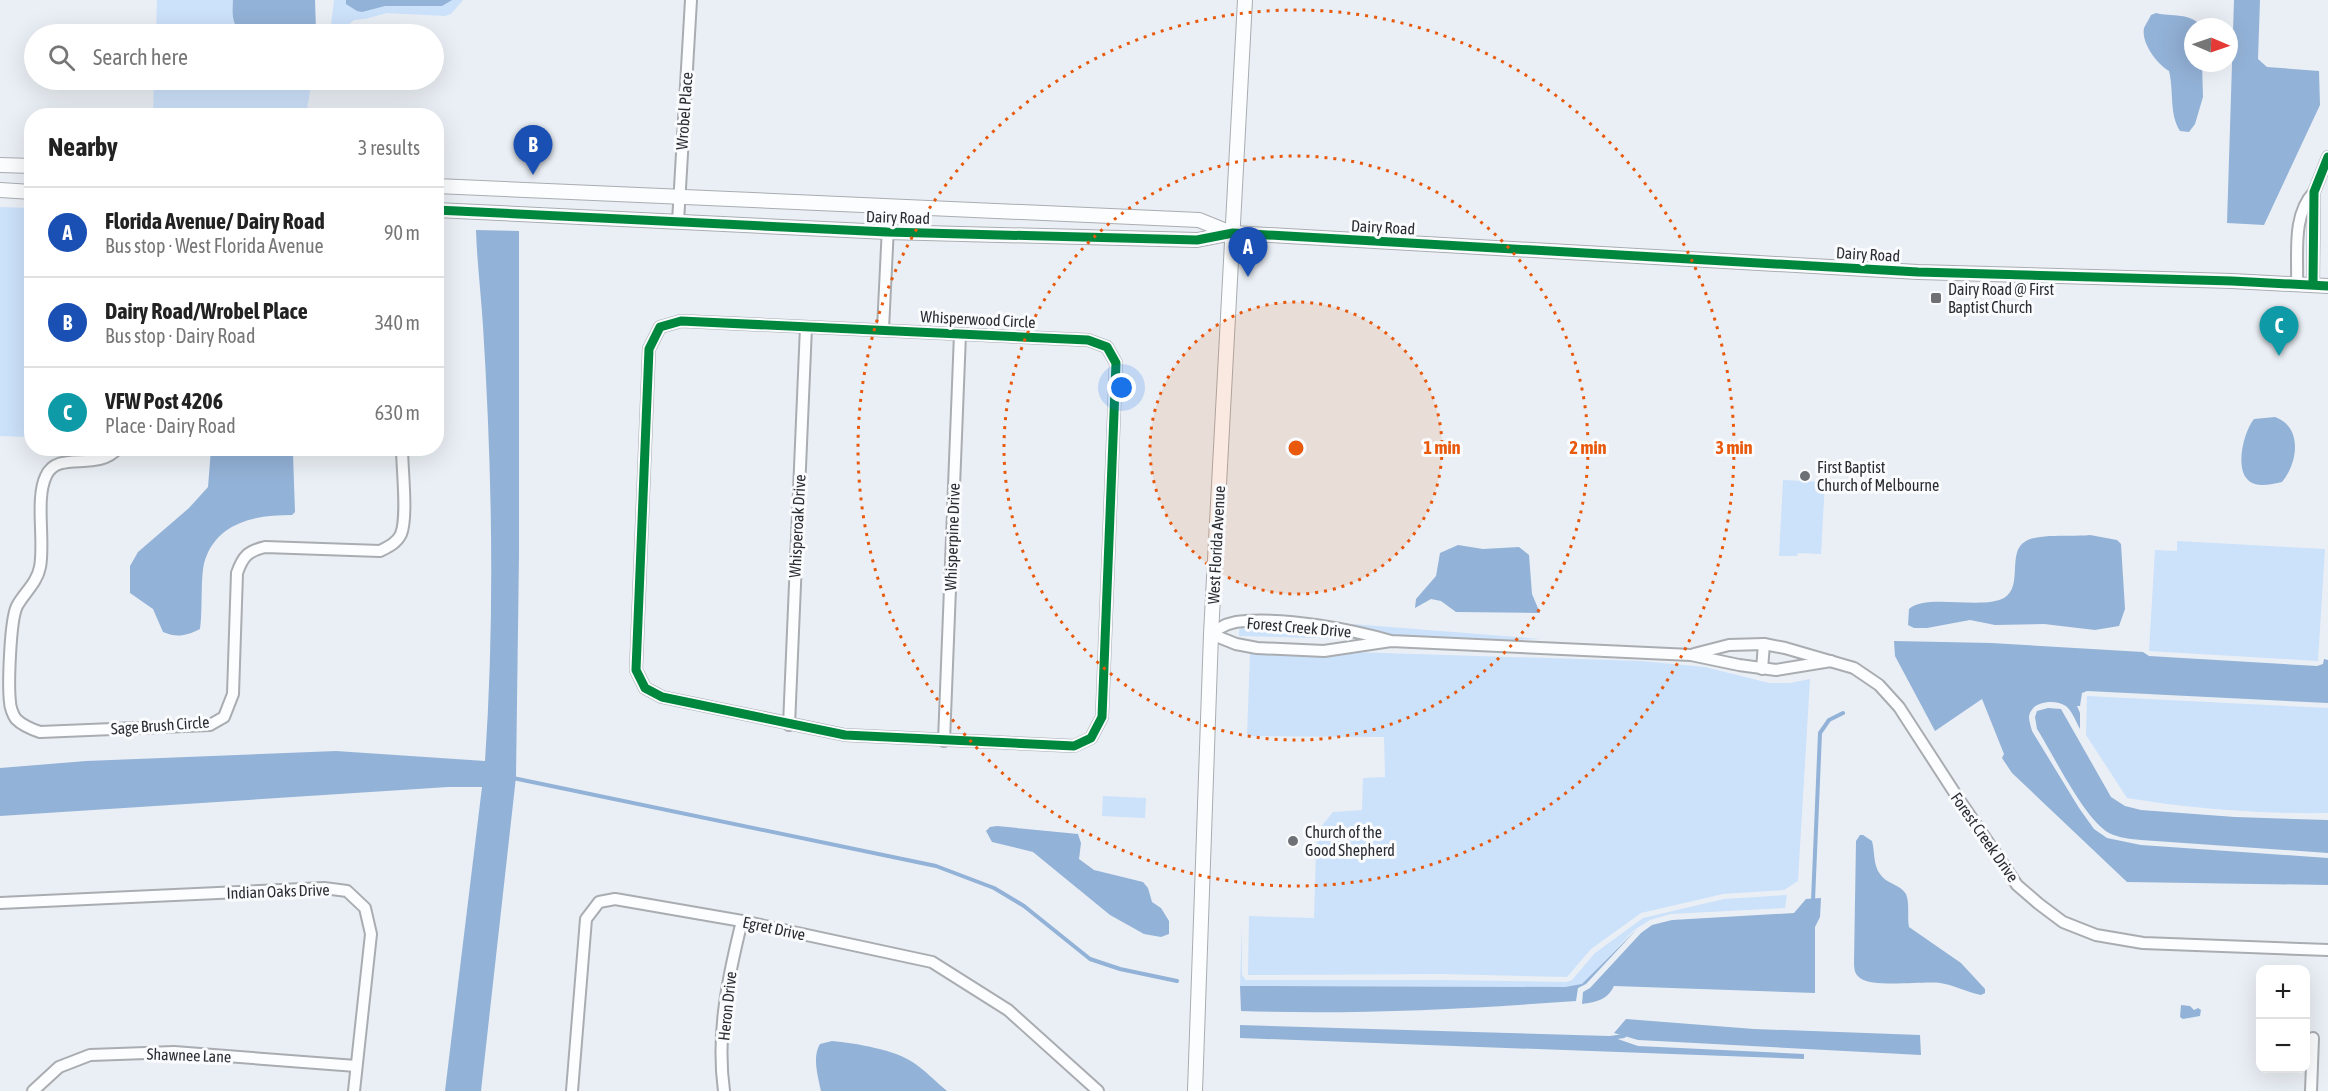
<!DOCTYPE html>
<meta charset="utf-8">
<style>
body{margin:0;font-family:"Asap Condensed",sans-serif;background:#f2f2f2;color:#222}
.controls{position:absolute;right:18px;bottom:18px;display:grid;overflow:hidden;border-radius:12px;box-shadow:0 6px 24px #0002}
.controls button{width:54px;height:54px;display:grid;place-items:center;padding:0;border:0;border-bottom:2px solid #e0e0e0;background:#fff;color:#222;font:30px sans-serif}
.compass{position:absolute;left:2184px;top:18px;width:54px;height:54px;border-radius:50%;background:#fff;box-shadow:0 6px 24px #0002;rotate:92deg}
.you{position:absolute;left:1122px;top:388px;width:21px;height:21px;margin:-15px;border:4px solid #fff;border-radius:50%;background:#1a73e8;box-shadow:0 0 0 9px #1a73e833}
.badge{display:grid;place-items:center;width:39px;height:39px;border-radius:50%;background:#6d7176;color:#fff;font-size:20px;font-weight:700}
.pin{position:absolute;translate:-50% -50px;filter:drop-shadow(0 2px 3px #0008)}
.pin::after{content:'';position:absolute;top:32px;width:21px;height:18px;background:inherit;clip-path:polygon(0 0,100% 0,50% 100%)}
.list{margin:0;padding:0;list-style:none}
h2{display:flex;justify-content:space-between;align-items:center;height:78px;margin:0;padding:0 24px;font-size:26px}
h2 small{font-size:20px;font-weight:400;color:#767676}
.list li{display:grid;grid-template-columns:39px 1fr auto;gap:18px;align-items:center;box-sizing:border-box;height:90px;padding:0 24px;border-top:2px solid #e0e0e0}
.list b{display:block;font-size:22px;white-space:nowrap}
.list p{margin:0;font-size:20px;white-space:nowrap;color:#767676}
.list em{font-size:20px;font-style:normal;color:#767676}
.icon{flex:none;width:33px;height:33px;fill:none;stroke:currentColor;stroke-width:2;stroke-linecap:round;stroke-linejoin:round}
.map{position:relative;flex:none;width:2328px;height:1091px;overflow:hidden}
.search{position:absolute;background:#fff;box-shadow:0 6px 24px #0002;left:24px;top:24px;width:420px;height:66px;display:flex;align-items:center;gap:15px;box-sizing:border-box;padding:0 21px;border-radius:33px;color:#767676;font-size:22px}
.panel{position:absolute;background:#fff;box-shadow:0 6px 24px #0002;left:24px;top:108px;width:420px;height:348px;border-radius:24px}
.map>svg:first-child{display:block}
</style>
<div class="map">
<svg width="2328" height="1091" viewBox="0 0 2328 1091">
<rect width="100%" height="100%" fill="#eaeff5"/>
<g fill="#cce1fa">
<path d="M157,0H233C232,14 232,24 241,34H156Z"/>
<path d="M334,0H463L451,14L445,16L387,13L365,19L354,20L346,27L331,25Z"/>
<path d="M154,80H312L306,115L153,116Z"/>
<path d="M0,207L31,208V437L0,436Z"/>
<path d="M1783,480L1825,482L1821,554L1798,553L1797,556H1779Z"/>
<path d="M2177,541L2325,549L2318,661L2149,651L2155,550L2177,551Z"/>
<path d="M1240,615L1541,639L1466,642L1239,636Z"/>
<path d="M1351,652L1641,661L1705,667L1769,683H1790L1810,679L1798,881L1784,890L1723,894L1641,913L1591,949L1567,977L1441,974L1248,975L1249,916L1314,918L1316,850L1320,828L1333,812L1362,810L1363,778L1385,777L1384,737L1247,736L1250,653L1309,657Z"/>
<path d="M2087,696L2328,708V813C2261,814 2193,809 2127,798L2086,735Z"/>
<path d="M1103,796L1146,798L1145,818L1102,816Z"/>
<path d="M1787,895L1785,908L1671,914L1650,920L1634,930L1582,985L1565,987L1240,986L1242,925V975L1246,980H1440L1567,982L1572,980L1595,953L1643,918L1724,899Z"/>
</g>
<g fill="#93b2d7">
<path d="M233,0H315L316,30L311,34H241C232,24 232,14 233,0Z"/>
<path d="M346,0H452L442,6H385L362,12L357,11L346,4Z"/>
<path d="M2234,0H2260L2258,59L2267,67L2319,71L2320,105L2264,225L2227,223Z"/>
<path d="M2156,13C2171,17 2191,12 2202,27H2193V63H2202L2203,97L2195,124L2189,132L2180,131C2169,114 2174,91 2169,71C2157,64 2141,43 2144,28C2146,24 2149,19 2151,15Z"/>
<path d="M476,230L519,231V554L516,777L481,1091H445L482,787H448L0,816V768L86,761L336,751L485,761C495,616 492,470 483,326C481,294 477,262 476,230Z"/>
<path d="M2275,417C2303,427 2298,463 2282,482C2272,484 2257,488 2249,481C2234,469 2244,431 2254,419Z"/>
<path d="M211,449H291L293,454L295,512L292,515C257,515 218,521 205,560C200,575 203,610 200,629C186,636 177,638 163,632L153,609L130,593V566L138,552L189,508L208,487Z"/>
<path d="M2090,535L2117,540L2121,544L2125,609L2119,626L2095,630L2044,624L1995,625L1970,620L1927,628H1914L1908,625L1909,609C1925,593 1982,610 2004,598C2024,586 2006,552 2026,541C2040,533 2073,537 2090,535Z"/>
<path d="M1458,545L1483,549L1519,547L1529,555L1532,594L1540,613L1456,612L1441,601L1431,599L1415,608L1416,599L1436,576L1440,553Z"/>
<path d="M1894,641L1991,643L2143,652L2149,656L2317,666L2323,664L2324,659L2328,660V703L2087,691L2082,693L2080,706H2077L2080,713V729C2076,722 2071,708 2064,705C2053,699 2030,702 2029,717C2029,721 2031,727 2032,731L2079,808L2094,829L2107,838L2141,845L2328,858V885L2127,882L2012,773L2002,758L2004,754L1982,699L1935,731L1895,656Z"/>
<path d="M2048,708L2061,709L2111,797L2125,806L2141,810L2235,817L2328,820V853L2141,840C2131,839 2119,838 2109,833C2084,819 2053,754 2037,729L2035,717L2037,711Z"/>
<path d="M997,826L1078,834L1081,843L1079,859L1094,870L1143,882L1148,888L1152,902L1161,908L1169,921V934L1161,937L1144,934L1110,915L1033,852L992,842L986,831L990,827Z"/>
<path d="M1860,835H1863L1872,841C1875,852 1873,865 1880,874C1886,884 1900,884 1906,894C1910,904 1907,916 1909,927L1961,963L1985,989V993L1981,995C1967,992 1954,985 1940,983C1923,981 1872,988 1860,978C1854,974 1854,967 1854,961L1856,841Z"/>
<path d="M1821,898L1820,917L1815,927V993L1614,986C1607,1000 1597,1002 1582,1004L1583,992L1590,988L1641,933L1652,925L1672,920L1794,913L1806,899Z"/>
<path d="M1638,928L1586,984L1578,988L1576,1001C1465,1009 1352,1015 1241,1011L1240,986L1565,987L1582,984Z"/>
<path d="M2181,1005L2190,1006L2194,1010L2198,1008L2201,1010L2200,1016L2183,1019L2180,1017Z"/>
<path d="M1626,1019L1754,1029L1920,1035L1921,1055L1638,1040L1614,1033Z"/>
<path d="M1240,1025L1609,1036L1638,1046L1804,1054V1059L1240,1038Z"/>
<path d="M832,1041C855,1043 896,1050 914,1063C926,1071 936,1082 947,1091H821C818,1076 812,1057 820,1044Z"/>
</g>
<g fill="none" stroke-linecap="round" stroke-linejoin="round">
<g stroke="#93b2d7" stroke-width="4">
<path d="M513,778L936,866L994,888L1024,906L1090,959L1120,969L1177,981"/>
<path d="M1813,901L1820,733L1829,720L1843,713"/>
<path d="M1610,1038L1624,1036"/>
</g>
<defs>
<g id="minor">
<path d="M678,222L691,0"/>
<path d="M2297,284C2298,253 2292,215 2314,192"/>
<path d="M2313,284L2314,192L2328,157"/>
<path d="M681,321L1088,340L1107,347L1116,363L1102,717L1091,738L1074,746L845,735L662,697L645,688L636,670L649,349L660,327Z"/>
<path d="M883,329L889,206"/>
<path d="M118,448C97,473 58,449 46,476C35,498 45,542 40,567C37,583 24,593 17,606C10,620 8,685 10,702C10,707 13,715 16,719C23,726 31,729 40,732L210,725L224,717L233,694L237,573C243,556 248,551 265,547L380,551C388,547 397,543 401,534C408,517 402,468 402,448"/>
<path d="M1391,641C1350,629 1288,618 1245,621C1233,621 1221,626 1211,634L1236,644L1257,648L1324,651L1391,641L1691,655L1739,665L1776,670L1831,661"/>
<path d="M1694,654L1729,645L1764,644L1785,648L1854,668L1879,685L1899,707L1958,798L2017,885L2039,904L2063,922L2096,935L2143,943L2328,950"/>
<path d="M1762,669L1764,644"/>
<path d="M789,725L806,327"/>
<path d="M944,741L960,334"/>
<path d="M0,903L324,888L347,891L365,908L371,934L354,1091"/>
<path d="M33,1091L59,1067L90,1055L174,1052L356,1066"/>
<path d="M572,1091L586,919L599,902L615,899L742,921L932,962L1008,1010L1098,1091"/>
<path d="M724,1091C716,1034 728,977 742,921"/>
<path d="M2311,1091L2313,1038"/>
</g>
<g id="tertiary">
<path d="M0,165L32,166"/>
<path d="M436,186L1199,220L1231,233"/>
<path d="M0,190L32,192"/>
<path d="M436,210L887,232L1197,240L1233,233L1918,272L2232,281L2328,286"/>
<path d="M1195,1091L1211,634L1245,0"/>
</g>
</defs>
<use href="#minor" stroke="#a9adb1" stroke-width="14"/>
<use href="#tertiary" stroke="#a9adb1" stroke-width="16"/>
<use href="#minor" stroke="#fcfdfe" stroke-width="10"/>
<use href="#tertiary" stroke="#fcfdfe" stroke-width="14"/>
<defs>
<g id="cycleway">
<path d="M436,210L887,232L1197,240L1233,233L1918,272L2232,281L2328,286"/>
<path d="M2313,284L2314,192L2328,157"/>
<path d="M681,321L1088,340L1107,347L1116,363L1102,717L1091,738L1074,746L845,735L662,697L645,688L636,670L649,349L660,327Z"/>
</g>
</defs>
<use href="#cycleway" stroke="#f9fbfd" stroke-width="13"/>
<use href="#cycleway" stroke="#00873e" stroke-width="9"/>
</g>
<circle cx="1296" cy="448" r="146" fill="#e8590c" fill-opacity=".12"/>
<g fill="none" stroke="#e8590c" stroke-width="3" stroke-dasharray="3 6">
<circle cx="1296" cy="448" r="146"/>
<circle cx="1296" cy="448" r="292"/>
<circle cx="1296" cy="448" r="438"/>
</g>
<g fill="#6d7176" stroke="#f9fbfd" stroke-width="2">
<rect x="1930" y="292" width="12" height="12" rx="3"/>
<circle cx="1805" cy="476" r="6"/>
<circle cx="1293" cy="841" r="6"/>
</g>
<g text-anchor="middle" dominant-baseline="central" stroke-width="6" stroke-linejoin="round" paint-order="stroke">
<g font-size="16" fill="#2a2d31" stroke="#f9fbfd">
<text transform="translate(684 111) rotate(-86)">Wrobel Place</text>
<text transform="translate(898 217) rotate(2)">Dairy Road</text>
<text transform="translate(1383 227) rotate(3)">Dairy Road</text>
<text transform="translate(1868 254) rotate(3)">Dairy Road</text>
<text transform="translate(978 319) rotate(3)">Whisperwood Circle</text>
<text transform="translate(797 526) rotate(-87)">Whisperoak Drive</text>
<text transform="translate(952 537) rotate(-88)">Whisperpine Drive</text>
<text transform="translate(1216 545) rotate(-87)">West Florida Avenue</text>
<text transform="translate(1299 627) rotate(5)">Forest Creek Drive</text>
<text transform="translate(160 725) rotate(-4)">Sage Brush Circle</text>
<text transform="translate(1985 837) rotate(55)">Forest Creek Drive</text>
<text transform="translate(278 891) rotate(-2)">Indian Oaks Drive</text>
<text transform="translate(774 928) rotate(12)">Egret Drive</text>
<text transform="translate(727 1006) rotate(-84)">Heron Drive</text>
<text transform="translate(189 1055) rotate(2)">Shawnee Lane</text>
</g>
<g font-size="16" fill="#2a2d31" stroke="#f9fbfd" text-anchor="start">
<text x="1948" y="289">Dairy Road @ First<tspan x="1948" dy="18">Baptist Church</tspan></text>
<text x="1817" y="467">First Baptist<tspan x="1817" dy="18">Church of Melbourne</tspan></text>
<text x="1305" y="832">Church of the<tspan x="1305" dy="18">Good Shepherd</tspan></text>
</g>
</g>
<circle cx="1296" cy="448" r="9" fill="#e8590c" stroke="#f9fbfd" stroke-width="3"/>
<g font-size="18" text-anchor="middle" font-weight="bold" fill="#e8590c" stroke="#f9fbfd" stroke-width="6" stroke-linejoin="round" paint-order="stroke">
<text x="1442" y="454">1 min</text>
<text x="1588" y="454">2 min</text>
<text x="1734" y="454">3 min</text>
</g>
</svg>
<div class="controls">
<button>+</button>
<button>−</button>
</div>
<svg class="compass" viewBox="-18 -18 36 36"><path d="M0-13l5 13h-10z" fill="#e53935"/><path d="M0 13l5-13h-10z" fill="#767676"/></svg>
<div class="you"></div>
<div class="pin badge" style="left:1248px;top:277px;background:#1a4fb4">A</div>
<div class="pin badge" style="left:533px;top:175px;background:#1a4fb4">B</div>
<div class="pin badge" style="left:2279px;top:356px;background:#0f9aa8">C</div>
<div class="search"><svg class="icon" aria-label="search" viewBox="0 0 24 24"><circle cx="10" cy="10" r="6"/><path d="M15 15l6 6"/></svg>Search here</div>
<section class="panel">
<h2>Nearby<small>3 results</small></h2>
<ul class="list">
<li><span class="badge" style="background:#1a4fb4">A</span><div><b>Florida Avenue/ Dairy Road</b><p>Bus stop · West Florida Avenue</p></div><em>90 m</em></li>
<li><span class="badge" style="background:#1a4fb4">B</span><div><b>Dairy Road/Wrobel Place</b><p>Bus stop · Dairy Road</p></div><em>340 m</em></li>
<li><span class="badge" style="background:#0f9aa8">C</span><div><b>VFW Post 4206</b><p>Place · Dairy Road</p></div><em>630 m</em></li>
</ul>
</section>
</div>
